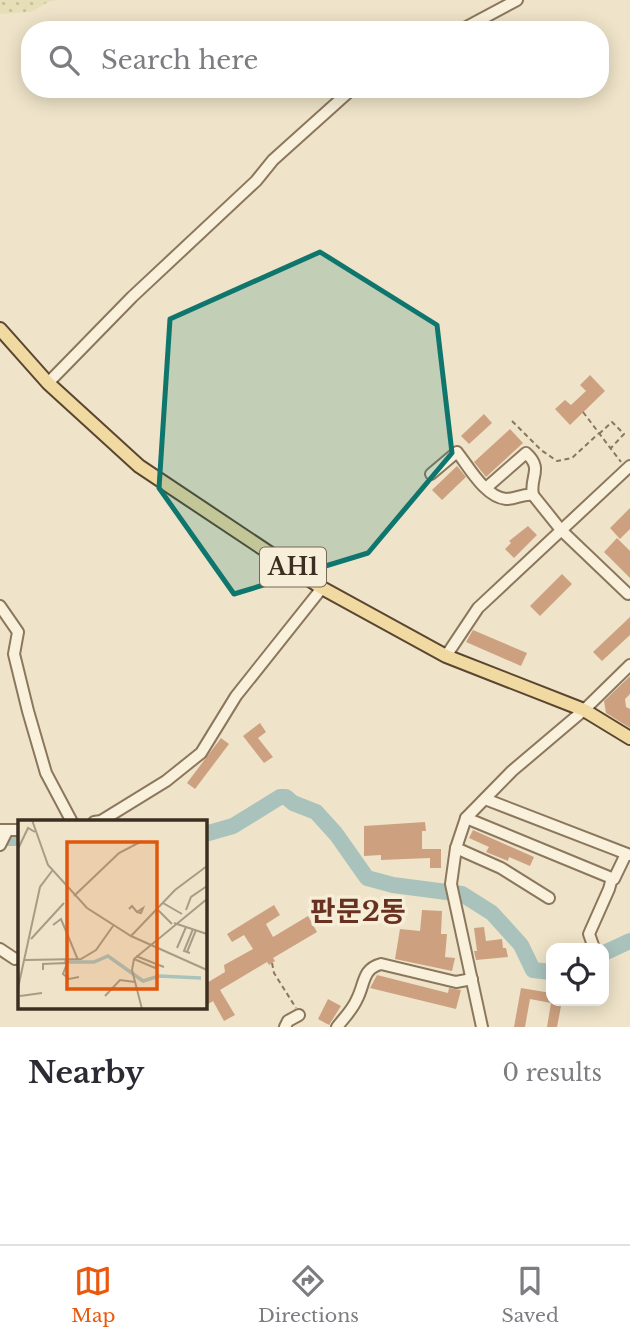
<!DOCTYPE html>
<meta charset="utf-8">
<style>
body{margin:0;font-family:"Libre Baskerville","Noto Sans KR",serif;background:#f7f7f7;color:#2b2b33}
.controls{position:absolute;right:21px;bottom:21px;display:grid;overflow:hidden;border-radius:14px;box-shadow:0 4px 18px #0003}
.controls button{width:63px;height:63px;display:grid;place-items:center;padding:0;border:0;border-bottom:2px solid #e1e1e2;background:#fff;color:#2b2b33;font:35px sans-serif}
.list{margin:0;padding:0;list-style:none}
h2{display:flex;justify-content:space-between;align-items:center;height:91px;margin:0;padding:0 28px;font-size:30px}
h2 small{font-size:23px;font-weight:400;color:#7c7c81}
.icon{flex:none;width:38px;height:38px;fill:none;stroke:currentColor;stroke-width:2;stroke-linecap:round;stroke-linejoin:round}
.map{position:relative;flex:none;width:630px;height:1027px;overflow:hidden}
.search{position:absolute;background:#fff;box-shadow:0 4px 18px #0003;left:21px;right:21px;top:21px;height:77px;display:flex;align-items:center;gap:18px;box-sizing:border-box;padding:0 24px;border-radius:28px;color:#7c7c81;font-size:26px}
.sheet{height:217px;background:#fff}
nav{display:flex;justify-content:space-around;align-items:center;box-sizing:border-box;height:98px;border-top:2px solid #e1e1e2;background:#fff;font-size:19px;color:#7c7c81}
nav a{display:grid;justify-items:center;gap:4px}
nav .on{color:#ea580c}
.map>svg:first-child{display:block}
</style>
<div class="map">
<svg width="630" height="1027" viewBox="0 0 630 1027">
<defs>
<pattern id="farmland-dots" width="8" height="8" patternUnits="userSpaceOnUse" patternTransform="scale(1.75)"><rect width="8" height="8" fill="#e5deb6"/><path d="M2 2h.1M6 6h.1" fill="none" stroke="#c5bf9c" stroke-width="1.8" stroke-linecap="round"/></pattern>
</defs>
<rect width="100%" height="100%" fill="#efe4c9"/>
<path fill="url(#farmland-dots)" d="M0,0H57L48,2L31,12L0,14Z"/>
<g fill="none" stroke-linecap="round" stroke-linejoin="round">
<g stroke="#a9c3bc" stroke-width="16">
<path d="M205,834L233,826L280,797H286L293,803L316,812L336,834L367,878L393,885L462,894L492,913L521,945L533,970L551,972"/>
<path d="M0,838H19"/>
<path d="M604,953L630,941"/>
</g>
</g>
<g fill="#cda17f">
<path d="M590,375L605,391L570,425L555,409L565,400L571,405L586,391L580,385Z"/>
<path d="M484,414L492,423L469,444L461,436Z"/>
<path d="M510,429L523,443L486,477L474,462Z"/>
<path d="M457,466L466,477L442,500L432,490Z"/>
<path d="M630,508V529L620,539L610,528Z"/>
<path d="M528,526L537,535L514,558L505,549L511,543L509,541Z"/>
<path d="M617,538L630,551V578L604,552Z"/>
<path d="M562,574L572,584L540,616L530,606Z"/>
<path d="M630,617V635L602,661L593,652Z"/>
<path d="M473,630L527,653L521,666L466,642Z"/>
<path d="M630,676V694L625,699L626,707L630,709V728L606,713L604,701Z"/>
<path d="M260,723L266,732L258,738L273,757L264,763L243,736Z"/>
<path d="M221,738L229,744L195,789L187,783Z"/>
<path d="M425,822L426,831H422V849H441V868H430V858L381,860V855L364,856V826Z"/>
<path d="M473,830L534,857L530,866L509,857L508,861L486,852L489,847L469,838Z"/>
<path d="M274,905L280,915L266,924L273,937L308,916L317,932L273,958L275,961L269,965L267,962L220,990L235,1015L224,1021L213,1001L205,1006V984L225,972L224,965L253,949L244,935L232,942L227,934Z"/>
<path d="M422,910L442,911L441,934H447L445,957L455,958L452,971L395,959L400,929L420,931Z"/>
<path d="M484,927L486,941L502,939L503,948H506L508,957L476,960L474,951H477L474,928Z"/>
<path d="M377,975L448,993L449,988L461,990L456,1009L370,988Z"/>
<path d="M521,988L551,993V1002L562,1001L557,1027H547L551,1003L530,999L525,1027H514Z"/>
<path d="M328,999L341,1006L329,1025L318,1019Z"/>
</g>
<g fill="none" stroke-linecap="round" stroke-linejoin="round">
<defs>
<g id="minor">
<path d="M461,30L517,0"/>
<path d="M48,383L132,297L256,181L273,160L352,89"/>
<path d="M431,474L457,452C469,467 485,497 506,499C516,499 524,493 533,495C529,477 544,469 526,453L486,488"/>
<path d="M533,495L561,530L628,594"/>
<path d="M0,606L18,632L14,654L28,711L46,773L72,822"/>
<path d="M446,656L478,608L630,466"/>
<path d="M485,799L630,855"/>
<path d="M466,818L614,879L626,854"/>
<path d="M94,822L101,821L166,781L201,753L236,696L322,588"/>
<path d="M0,830H19"/>
<path d="M0,845L7,831"/>
<path d="M456,848L501,868L549,898"/>
<path d="M594,948L589,934L609,889L612,878"/>
<path d="M0,949L15,959L19,958"/>
<path d="M285,1027L288,1021L299,1015"/>
<path d="M337,1027C344,1018 353,1009 357,999C365,984 362,969 381,964L456,982L472,979"/>
<path d="M482,1027L451,884L456,848L466,818L512,771L584,710L630,665"/>
</g>
<path id="major" d="M0,329L48,383L139,466L322,588L446,656L584,710L630,738"/>
</defs>
<use href="#minor" stroke="#8b775d" stroke-width="14"/>
<use href="#major" stroke="#5a4531" stroke-width="16"/>
<g stroke="#8b775d" stroke-width="2" stroke-dasharray="5 3.5" stroke-linecap="butt">
<path d="M583,412L621,462"/>
<path d="M512,421L541,450L557,461L572,458L598,434"/>
<path d="M599,434L612,422L624,434L611,448"/>
<path d="M272,963L274,973L296,1008"/>
</g>
<use href="#minor" stroke="#f9f1dc" stroke-width="10"/>
<use href="#major" stroke="#f1daa2" stroke-width="12"/>
</g>
<path fill="#0f766e" fill-opacity="0.2" stroke="#0f766e" stroke-width="5" stroke-linejoin="round" d="M320,252L437,325L452,453L368,553L234,594L159,488L170,319Z"/>
<g text-anchor="middle" dominant-baseline="central" stroke-width="7" stroke-linejoin="round" paint-order="stroke">
<rect fill="#f6eed8" stroke="#746858" stroke-width="2" x="260" y="547.5" width="66" height="39" rx="5"/>
<g font-size="23" font-weight="bold" fill="#3c2f21">
<text x="293" y="567">AH1</text>
</g>
<g font-size="28" font-weight="bold" fill="#693120" stroke="#f6eed8">
<text x="358" y="911">판문2동</text>
</g>
</g>
<g transform="translate(18 820)">
<rect width="189" height="189" fill="#efe4c9"/>
<path fill="none" stroke="#a9c3bc" stroke-width="3.5" d="M46,142H76L90,136L125,161L141,156L183,158"/>
<path fill="none" stroke="#a79c86" stroke-width="2" d="M14,0L30,45L69,88L113,116L189,150M0,29L10,8L17,12M56,76L101,33L124,21M145,83L164,94M111,89L114,86L119,92L123,93L125,88L119,92M139,89L154,104M168,90L173,77L189,66M156,103L189,114M35,105L43,99L60,140M113,116L157,70L189,46M13,119L46,83M159,128L168,107M169,132L178,110M172,133L166,131L175,109M118,136L146,147M116,139L137,148L139,144M7,140L63,139L78,130L95,106M50,141L45,154L51,159L61,157M25,150V144L48,143M0,168L22,67L34,51M2,176L24,173M87,176L102,160L117,162M124,189L114,150L116,139L189,79"/>
<path fill="#df570d" fill-opacity="0.15" stroke="#df570d" stroke-width="3.5" d="M49,22H139V169H49Z"/>
<rect width="189" height="189" fill="none" stroke="#3c2f21" stroke-width="3.5"/>
</g>
</svg>
<div class="controls">
<button><svg class="icon" aria-label="locate" viewBox="0 0 24 24"><circle cx="12" cy="12" r="6"/><path d="M12 2v4M12 18v4M2 12h4M18 12h4"/></svg></button>
</div>
<div class="search"><svg class="icon" aria-label="search" viewBox="0 0 24 24"><circle cx="10" cy="10" r="6"/><path d="M15 15l6 6"/></svg>Search here</div>
</div>
<section class="sheet">
<h2>Nearby<small>0 results</small></h2>
<ul class="list">
</ul>
</section>
<nav>
<a class="on"><svg class="icon" aria-label="map" viewBox="0 0 24 24"><path d="M3 6l6-2 6 2 6-2v14l-6 2-6-2-6 2zM9 4v14M15 6v14"/></svg>Map</a>
<a><svg class="icon" aria-label="directions" viewBox="0 0 24 24"><path d="M12 3l9 9-9 9-9-9zM9 14v-3h6M13 9l2 2-2 2"/></svg>Directions</a>
<a><svg class="icon" aria-label="saved" viewBox="0 0 24 24"><path d="M7 4h10v16l-5-4-5 4z"/></svg>Saved</a>
</nav>
